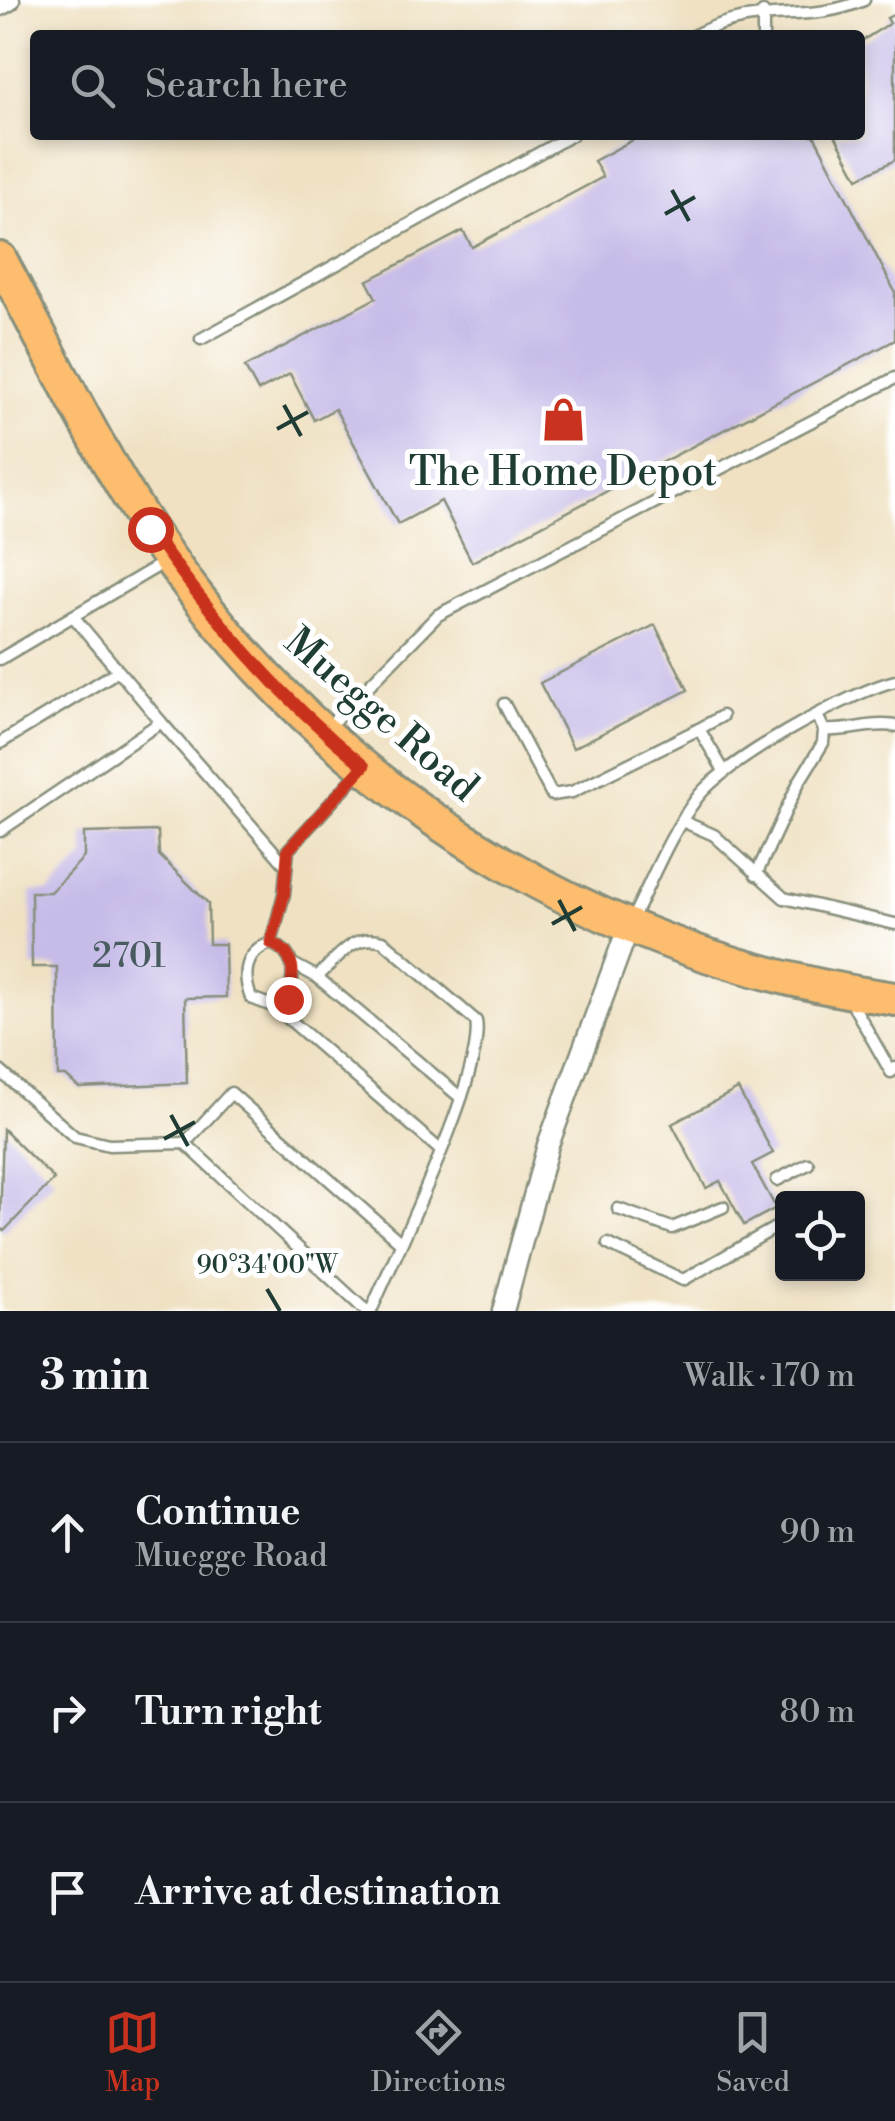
<!DOCTYPE html>
<meta charset="utf-8">
<style>
body{margin:0;font-family:"Libre Bodoni",serif;background:#242831;color:#f1f3f6}
.controls{position:absolute;right:30px;bottom:30px;display:grid;overflow:hidden;border-radius:10px;box-shadow:0 5px 15px #0003}
.controls button{width:90px;height:90px;display:grid;place-items:center;padding:0;border:0;border-bottom:2px solid #363941;background:#171b24;color:#f1f3f6;font:50px sans-serif}
.stop{position:absolute;width:30px;height:30px;margin:-22px;border:8px solid #c8321e;border-radius:50%;background:#fff}
.stop.end{background:#c8321e;border-color:#fff;box-shadow:0 2px 10px #0008}
.list{margin:0;padding:0;list-style:none}
h2{display:flex;justify-content:space-between;align-items:center;height:130px;margin:0;padding:0 40px;font-size:42px}
h2 small{font-size:32px;font-weight:400;color:#9ea1a6}
.list li{display:grid;grid-template-columns:65px 1fr auto;gap:30px;align-items:center;box-sizing:border-box;height:180px;padding:0 40px;border-top:2px solid #363941}
.list b{display:block;font-size:38px;white-space:nowrap}
.list p{margin:0;font-size:32px;white-space:nowrap;color:#9ea1a6}
.list em{font-size:32px;font-style:normal;color:#9ea1a6}
.icon{flex:none;width:55px;height:55px;fill:none;stroke:currentColor;stroke-width:2;stroke-linecap:round;stroke-linejoin:round}
.map{position:relative;flex:none;width:895px;height:1311px;overflow:hidden}
.search{position:absolute;background:#171b24;box-shadow:0 5px 15px #0003;left:30px;right:30px;top:30px;height:110px;display:flex;align-items:center;gap:25px;box-sizing:border-box;padding:0 35px;border-radius:10px;color:#9ea1a6;font-size:38px}
.sheet{height:670px;background:#171b24}
nav{display:flex;justify-content:space-around;align-items:center;box-sizing:border-box;height:140px;border-top:2px solid #363941;background:#171b24;font-size:28px;color:#9ea1a6}
nav a{display:grid;justify-items:center;gap:5px}
nav .on{color:#c8321e}
.map>svg:first-child{display:block}
</style>
<div class="map">
<svg width="895" height="1311" viewBox="0 0 895 1311">
<rect width="100%" height="100%" fill="#fff"/>
<filter id="ink" filterUnits="userSpaceOnUse"><feTurbulence type="fractalNoise" baseFrequency=".01" numOctaves="2"/><feDisplacementMap in="SourceGraphic" scale="20" xChannelSelector="R" yChannelSelector="G"/><feConvolveMatrix kernelMatrix="1 2 1 2 8 2 1 2 1" color-interpolation-filters="sRGB"/></filter>
<filter id="wash" filterUnits="userSpaceOnUse"><feTurbulence type="fractalNoise" baseFrequency=".0048" numOctaves="4" result="noise"/><feDisplacementMap in="SourceGraphic" scale="40" xChannelSelector="R" yChannelSelector="G"/><feGaussianBlur stdDeviation="2.25" result="paint"/><feColorMatrix in="noise" values="0 0 0 0 0 0 0 0 0 0 0 0 0 0 0 0 0 1.4 0 .05"/><feComposite in="paint" operator="in"/></filter>
<g filter="url(#wash)">
<rect width="100%" height="100%" fill="#efe1c2"/>
<g id="blocks">
<g fill="#c7bce8">
<path d="M895,14V160L858,178L835,135H860V42L890,23L887,18Z"/>
<path d="M642,135H670L673,140L679,135H814L895,292V340L472,562L441,501L398,524L335,409L314,420L290,374L258,391L245,367L376,298L367,281L463,231L472,247L603,177L594,161Z"/>
<path d="M655,625L688,690L573,748L540,683Z"/>
<path d="M158,831L159,855L208,903L209,944H225L226,997L185,998L187,1083L79,1088L66,1076H58L57,967H32L31,892H50L84,857V833Z"/>
<path d="M738,1089L773,1153L752,1164L776,1208L744,1225L720,1181L706,1188L672,1124Z"/>
<path d="M3,1129L54,1179L4,1231L0,1227Z"/>
</g>
</g>
</g>
<g filter="url(#ink)">
<use href="#blocks" fill-opacity="0" stroke="#878f7b" stroke-width="2.5"/>
<g fill="none" stroke-linecap="round" stroke-linejoin="round">
<defs>
<g id="service">
<path d="M695,35C761,1 804,26 864,0"/>
<path d="M763,35V12"/>
<path d="M201,339L572,135"/>
<path d="M73,616L161,722"/>
<path d="M0,659L165,562"/>
<path d="M504,704L552,795L572,792L699,729L724,771"/>
<path d="M327,728L438,615L895,378"/>
<path d="M699,729L722,716"/>
<path d="M824,730C849,732 870,722 895,726"/>
<path d="M0,743L118,671"/>
<path d="M682,821L714,835L784,898L895,924"/>
<path d="M0,831L161,722L283,862"/>
<path d="M756,875L799,782L823,743L824,730L817,715"/>
<path d="M631,921C652,880 669,835 697,798C724,761 850,692 895,681"/>
<path d="M271,943L284,894L288,850L360,771"/>
<path d="M271,943C297,954 295,975 288,999L275,1007L251,998C242,974 245,952 271,943Z"/>
<path d="M293,964L317,977C338,958 353,932 383,941L476,1021C486,1071 395,1255 371,1311"/>
<path d="M317,977L460,1097"/>
<path d="M849,998L891,1072L895,1068"/>
<path d="M275,1007L439,1149"/>
<path d="M0,1071L75,1137L109,1145L185,1143L366,1311"/>
<path d="M185,1143L231,1093L400,1242"/>
<path d="M777,1180L808,1164"/>
<path d="M618,1209L672,1228L723,1207"/>
<path d="M608,1244L683,1280L782,1224"/>
</g>
<g id="minor">
<path d="M0,5L9,0"/>
<path d="M503,1311L548,1145L629,926"/>
</g>
<path id="primary" d="M0,259C60,372 116,491 194,592C364,814 619,960 895,999"/>
</defs>
<use href="#service" stroke="#878f7b" stroke-width="15"/>
<use href="#minor" stroke="#878f7b" stroke-width="25"/>
<use href="#primary" stroke="#878f7b" stroke-width="38"/>
<use href="#service" stroke="#fff" stroke-width="10"/>
<use href="#minor" stroke="#fff" stroke-width="20"/>
<use href="#primary" stroke="#fcbd6e" stroke-width="32"/>
</g>
</g>
<g fill="none" stroke-linecap="round" stroke-linejoin="round" filter="url(#ink)">
<path stroke="#c8321e" stroke-width="12" d="M150,529C212,618 279,697 364,766L288,850L284,894L271,943C297,954 295,975 288,999"/>
</g>
<path fill="none" stroke="#1f3d34" stroke-width="4" d="M672,190L689,221M665,214L695,197M284,405L301,436M277,429L308,412M559,900L575,931M552,924L582,907M171,1115L188,1146M164,1139L195,1122M267,1289L280,1311"/>
<defs>
<symbol id="shop-bare" viewBox="-9 -9 18 18"><path d="M-5-2.5h2.3a2.7 3.5 0 0 1 5.4 0H5L5.5 6h-11ZM-1.5-2.5h3a1.5 2.3 0 0 0-3 0Z" fill="#c8321e" stroke="#fff" stroke-width="2.5" paint-order="stroke"/></symbol>
</defs>
<g fill-rule="evenodd">
<use href="#shop-bare" x="532" y="388" width="63" height="63"/>
</g>
<g text-anchor="middle" dominant-baseline="central" stroke-width="10" stroke-linejoin="round" paint-order="stroke">
<g font-size="35" fill="#495d61">
<text x="129" y="956">2701</text>
</g>
<g font-size="40" fill="#1f3d34" stroke="#fff">
<text x="563" y="473">The Home Depot</text>
</g>
<g font-size="40" fill="#1f3d34" stroke="#fff">
<text transform="translate(381 715) rotate(41)">Muegge Road</text>
</g>
</g>
<g font-size="25" text-anchor="middle" fill="#1f3d34" stroke="#fff" stroke-width="10" stroke-linejoin="round" paint-order="stroke">
<text x="267" y="1273">90°34'00"W</text>
</g>
</svg>
<div class="controls">
<button><svg class="icon" aria-label="locate" viewBox="0 0 24 24"><circle cx="12" cy="12" r="6"/><path d="M12 2v4M12 18v4M2 12h4M18 12h4"/></svg></button>
</div>
<div class="stop" style="left:150px;top:529px"></div>
<div class="stop end" style="left:288px;top:999px"></div>
<div class="search"><svg class="icon" aria-label="search" viewBox="0 0 24 24"><circle cx="10" cy="10" r="6"/><path d="M15 15l6 6"/></svg>Search here</div>
</div>
<section class="sheet">
<h2>3 min<small>Walk · 170 m</small></h2>
<ul class="list">
<li><svg class="icon" aria-label="ahead" viewBox="0 0 24 24"><path d="M12 20V5M6 11l6-6 6 6"/></svg><div><b>Continue</b><p>Muegge Road</p></div><em>90 m</em></li>
<li><svg class="icon" aria-label="right" viewBox="0 0 24 24"><path d="M7 20v-9h11M14 6l5 5-5 5"/></svg><div><b>Turn right</b></div><em>80 m</em></li>
<li><svg class="icon" aria-label="arrive" viewBox="0 0 24 24"><path d="M6 21V4h12l-3 4 3 4H6"/></svg><div><b>Arrive at destination</b></div></li>
</ul>
</section>
<nav>
<a class="on"><svg class="icon" aria-label="map" viewBox="0 0 24 24"><path d="M3 6l6-2 6 2 6-2v14l-6 2-6-2-6 2zM9 4v14M15 6v14"/></svg>Map</a>
<a><svg class="icon" aria-label="directions" viewBox="0 0 24 24"><path d="M12 3l9 9-9 9-9-9zM9 14v-3h6M13 9l2 2-2 2"/></svg>Directions</a>
<a><svg class="icon" aria-label="saved" viewBox="0 0 24 24"><path d="M7 4h10v16l-5-4-5 4z"/></svg>Saved</a>
</nav>
